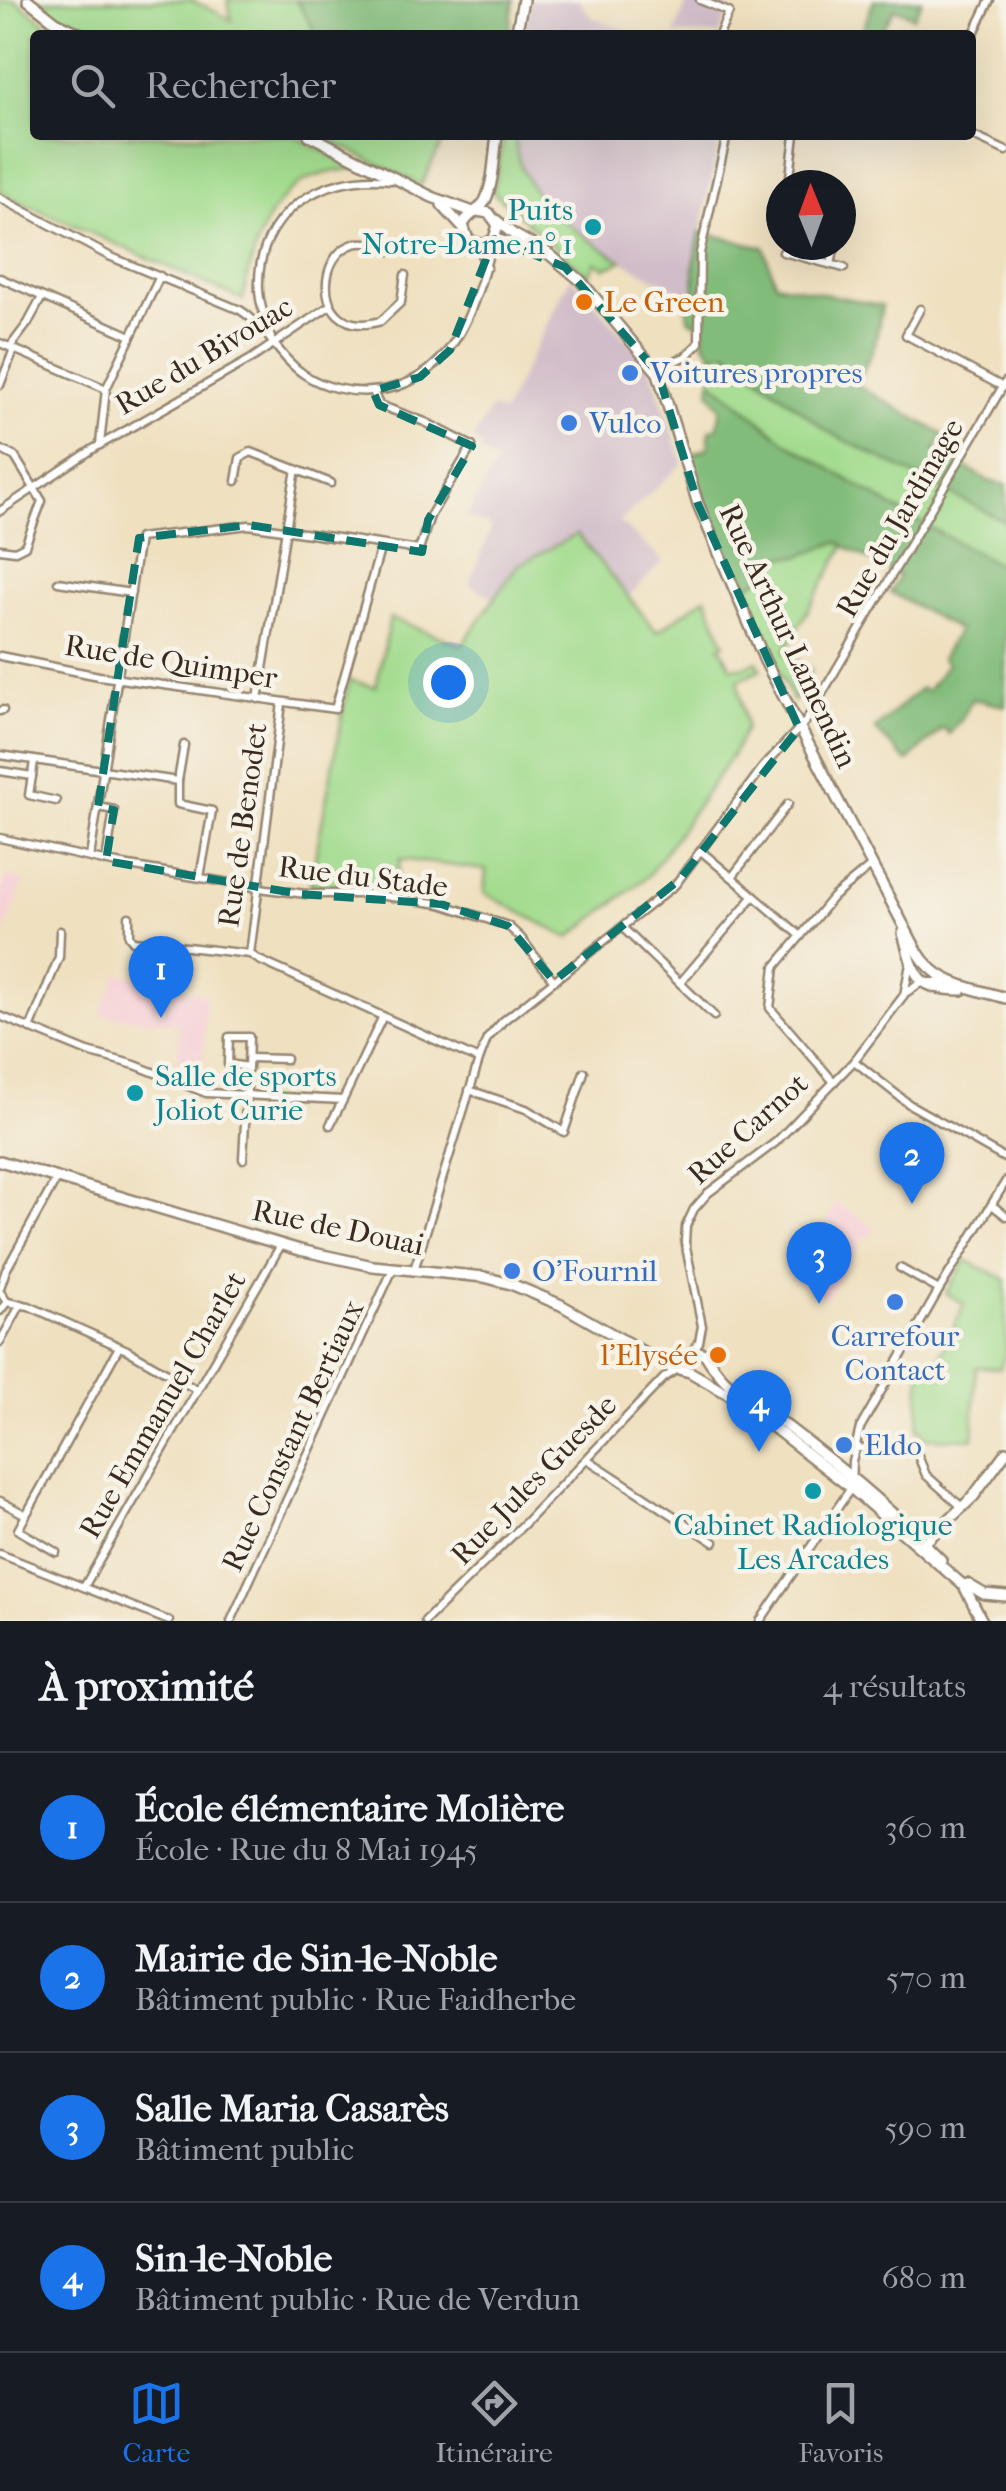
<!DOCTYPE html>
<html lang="fr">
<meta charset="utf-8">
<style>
body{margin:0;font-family:"IM FELL French Canon",serif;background:#242831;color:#f1f3f6}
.compass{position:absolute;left:766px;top:170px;width:90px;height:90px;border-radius:50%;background:#171b24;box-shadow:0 10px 40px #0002;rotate:359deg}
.you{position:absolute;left:448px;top:682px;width:35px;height:35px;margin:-25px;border:8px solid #fff;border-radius:50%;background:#1a73e8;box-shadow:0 0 0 15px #1a73e833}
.badge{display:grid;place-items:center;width:65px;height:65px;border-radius:50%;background:#1a73e8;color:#fff;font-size:32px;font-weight:700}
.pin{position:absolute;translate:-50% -82px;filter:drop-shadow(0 2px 5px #0008)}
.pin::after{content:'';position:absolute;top:52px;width:35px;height:30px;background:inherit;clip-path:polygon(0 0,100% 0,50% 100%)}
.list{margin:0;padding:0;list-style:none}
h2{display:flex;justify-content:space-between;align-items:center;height:130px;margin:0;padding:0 40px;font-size:42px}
h2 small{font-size:32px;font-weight:400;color:#9ea1a6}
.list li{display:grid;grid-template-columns:65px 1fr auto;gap:30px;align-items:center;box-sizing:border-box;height:150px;padding:0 40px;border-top:2px solid #363941}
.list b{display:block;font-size:38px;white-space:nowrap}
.list p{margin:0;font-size:32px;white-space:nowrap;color:#9ea1a6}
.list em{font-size:32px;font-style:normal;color:#9ea1a6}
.icon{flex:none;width:55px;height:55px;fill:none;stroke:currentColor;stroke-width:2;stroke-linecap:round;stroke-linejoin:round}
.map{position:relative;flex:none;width:1006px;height:1621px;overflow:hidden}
.search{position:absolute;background:#171b24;box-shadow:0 10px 40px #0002;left:30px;right:30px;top:30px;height:110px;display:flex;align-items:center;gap:25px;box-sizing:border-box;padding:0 35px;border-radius:10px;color:#9ea1a6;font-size:38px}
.sheet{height:730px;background:#171b24}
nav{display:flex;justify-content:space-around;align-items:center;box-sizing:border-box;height:140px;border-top:2px solid #363941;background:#171b24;font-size:28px;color:#9ea1a6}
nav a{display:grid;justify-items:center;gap:5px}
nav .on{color:#1a73e8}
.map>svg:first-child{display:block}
</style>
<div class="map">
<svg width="1006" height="1621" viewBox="0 0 1006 1621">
<rect width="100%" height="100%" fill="#f7f3e8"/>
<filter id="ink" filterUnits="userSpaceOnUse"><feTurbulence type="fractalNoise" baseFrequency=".01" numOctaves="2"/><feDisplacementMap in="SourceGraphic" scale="20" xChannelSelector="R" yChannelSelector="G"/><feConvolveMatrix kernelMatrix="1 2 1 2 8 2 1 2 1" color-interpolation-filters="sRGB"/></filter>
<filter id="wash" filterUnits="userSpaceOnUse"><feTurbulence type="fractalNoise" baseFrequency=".0048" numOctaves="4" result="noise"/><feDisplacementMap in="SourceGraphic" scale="40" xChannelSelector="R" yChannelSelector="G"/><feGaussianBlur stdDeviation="2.25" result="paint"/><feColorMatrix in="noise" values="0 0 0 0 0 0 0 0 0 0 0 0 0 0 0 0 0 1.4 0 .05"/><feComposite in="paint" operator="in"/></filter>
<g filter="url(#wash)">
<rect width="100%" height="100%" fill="#efe0c0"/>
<g fill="#f6cfd6">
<path d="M7,877L24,881L0,942V891Z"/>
<path d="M119,973L206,995L203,1063L178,1061L179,1023L100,1015Z"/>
<path d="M836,1203L875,1227L869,1237L865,1235L826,1299L788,1274L827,1224Z"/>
</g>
<g fill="#d1bdc9">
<path d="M531,0H579L591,17L640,35H524Z"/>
<path d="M688,0H712L730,7L719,35H674Z"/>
<path d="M515,135H720L694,265L695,293L687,295L622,261L560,220L525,179L515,154Z"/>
<path d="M571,276L649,365L683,463L619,522L663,561L628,597L577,534L517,566L494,598L469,584L492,527L466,517L497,463L480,452L483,447L473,439L491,408L503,413Z"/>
</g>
<g fill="#a3dc8f" stroke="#6f8356" stroke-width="2.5">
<path d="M0,0H15L62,35H35V135H292L357,168C339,171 318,173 303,182C262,207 251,257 243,300L0,193Z"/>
<path d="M33,0H191L232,20L227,0H296L317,35H96L70,26Z"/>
<path d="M319,135H446L421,185Z"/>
<path d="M504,135H515C516,198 575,230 622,261L605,268L596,262L588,276L493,192Z"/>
<path d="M726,351L827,431L1006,522V569L901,512L783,440L711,380L713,355Z"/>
<path d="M577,534L657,632L706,597L725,644L720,646L731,667H745L757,661L761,669L738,680L746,728L733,754L648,876L569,938L484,893L486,870L400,859L395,890L310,885L349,680L376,687L390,618L462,645L517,566Z"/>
<path d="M837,542L845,545L784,652L812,670L793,701L741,589L769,574V558L801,556Z"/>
<path d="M966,1260L1006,1280V1352L1000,1368L976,1367L973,1439L923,1438V1430H918L921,1365L937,1364L964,1304L946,1293Z"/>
</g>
<g fill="#82bc7a" stroke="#5e734c" stroke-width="2.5">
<path d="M296,0H514L509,35H317Z"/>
<path d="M874,0H922L914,17L895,8L879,35H861Z"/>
<path d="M700,232L764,247L775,283L882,306L875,344L857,385L944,435L935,450L991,482L1006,485V522L827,431L727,351L713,355L704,342L703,327L688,318L687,295L695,293L694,265Z"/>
<path d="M711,380L783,440L901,512L1006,569L1005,706L972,699L962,719L949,734L943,728L907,762L875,729L921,688L927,691L947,664L941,659L958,630L890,592L899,576L837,542L801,556L769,558V574L741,589L695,477L691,455L708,448L710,430L717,429L721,408L710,392Z"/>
</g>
</g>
<g filter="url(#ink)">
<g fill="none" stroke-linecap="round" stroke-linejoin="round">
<defs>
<g id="minor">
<path d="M700,0L729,12L719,35"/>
<path d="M971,39L990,0"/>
<path d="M971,135L1006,151"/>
<path d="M789,185L795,135"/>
<path d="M0,198L109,256L240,310C266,326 279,358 305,375C323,387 350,393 372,391C452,386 477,306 492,241"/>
<path d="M841,203H844L841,217"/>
<path d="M476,245L487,267"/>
<path d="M389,251C317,209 299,345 381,321L401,302L405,275"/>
<path d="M783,252L844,268"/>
<path d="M831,265L835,245"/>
<path d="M0,278L131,336"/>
<path d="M920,309L906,335L1003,387"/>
<path d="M271,338C266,322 260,307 259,291C255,214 321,172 391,180"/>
<path d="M0,343L106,389"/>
<path d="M10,347L28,323L42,297"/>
<path d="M655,368L685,357L699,343L700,253L727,135"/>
<path d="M0,385L14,349"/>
<path d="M100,444L106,389L160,276"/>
<path d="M0,449L15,457L42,501L25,546L15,551L0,549"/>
<path d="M236,481L240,458L251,452L331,483"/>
<path d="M0,511L93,449L251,359L331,305"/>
<path d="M58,582L131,593"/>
<path d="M0,656L99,676L335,709L381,546"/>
<path d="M258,699L296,469"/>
<path d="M0,711L3,710"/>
<path d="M0,755L34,760"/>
<path d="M0,771L32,776L34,760L178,781V804L212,811L200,877"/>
<path d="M32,776L29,795L56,801"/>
<path d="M178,781L184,745"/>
<path d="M98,807L114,810L106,861"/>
<path d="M0,838L117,864L267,889L306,894H371L441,904L508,926L521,938L554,981"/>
<path d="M701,851L801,936"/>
<path d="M90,857L139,538L249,525L419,550L430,516L472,446L425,422L379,405L373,391"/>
<path d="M732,877L788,804"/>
<path d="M129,917V936L133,941L250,954L259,960L479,1060"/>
<path d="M623,928L714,1016"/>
<path d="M250,954L282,703"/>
<path d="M680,983L754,896"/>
<path d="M907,992L922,982H946"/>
<path d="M0,1016L88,1052L135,1065L206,1093L343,1100L383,1016"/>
<path d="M30,1029L59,957L60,931"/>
<path d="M250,1058L286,1059"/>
<path d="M854,1061L909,1104L1006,1159"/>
<path d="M248,1069L249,1037H229L228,1064L248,1067"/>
<path d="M834,1082L770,1008L775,967L833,897L872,865"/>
<path d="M469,1090L526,1109L564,1132L584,1072"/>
<path d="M330,1125L343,1100"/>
<path d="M243,1159L247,1086"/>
<path d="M992,1205L1006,1216"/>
<path d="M900,1268L939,1290L1006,1181"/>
<path d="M414,1270L479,1060L487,1039L503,1021L675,885L763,767L806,721L1006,381"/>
<path d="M0,1288L6,1270L57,1178"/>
<path d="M0,1292L7,1302L0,1311"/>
<path d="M7,1302L29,1306L127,1350L197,1390"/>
<path d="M0,1342L21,1304"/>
<path d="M693,1351L699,1342L702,1326L685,1242L686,1226L694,1209L708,1193L776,1142L854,1061L904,995L910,964"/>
<path d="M855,1448L916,1451L926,1475L962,1507"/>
<path d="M587,1459L714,1542"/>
<path d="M0,1501L26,1515L119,1347"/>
<path d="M26,1515L18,1530L56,1552"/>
<path d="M0,1554L169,1621"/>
<path d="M84,1587L281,1245"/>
<path d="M231,1621L393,1269"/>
<path d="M425,1621L525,1523L664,1378L676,1370"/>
<path d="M760,1621L851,1488L852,1461L860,1428L939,1290"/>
</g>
<g id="tertiary">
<path d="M28,0L56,22L83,35"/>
<path d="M516,35L523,0"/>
<path d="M309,135L432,197L473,212"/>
<path d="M442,205L463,228"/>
<path d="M477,211L489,213L498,225L494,239L484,245L468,240L463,225C468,213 479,212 485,201C494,183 494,155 497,135"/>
<path d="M496,220L513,234L549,254L580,280L658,373L698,504L765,661L917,951C938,986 970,987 1006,998"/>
<path d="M494,239L525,247"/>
<path d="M903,933C915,974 913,990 962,990"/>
<path d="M0,1161L300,1250L373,1266L484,1277L511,1284L561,1305L670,1367L690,1372L737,1399L851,1488L964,1586L982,1621"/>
<path d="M665,1362L678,1361L696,1351L705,1354C728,1392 749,1398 784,1424C838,1465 893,1511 941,1560"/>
<path d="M921,1546L973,1497L1006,1452"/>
<path d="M967,1584L984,1594L1006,1596"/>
</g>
</defs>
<use href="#minor" stroke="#95856f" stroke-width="11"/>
<use href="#tertiary" stroke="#95856f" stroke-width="14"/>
<use href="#minor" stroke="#fff" stroke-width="6"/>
<use href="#tertiary" stroke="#fff" stroke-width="9"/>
</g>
</g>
<path fill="none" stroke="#0f766e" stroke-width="8" stroke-dasharray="20 12" stroke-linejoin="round" d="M494,239L565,267L658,373L698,504L799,728L680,879L554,981L508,926L441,904L300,894L106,861L114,810L98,807L139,538L249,525L422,552L428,520L472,446L379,405L373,391L420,377L450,350Z"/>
<g fill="#0f9aa8" stroke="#f7f3e8" stroke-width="4">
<circle cx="593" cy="227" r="10"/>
<circle cx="135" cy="1093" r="10"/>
<circle cx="813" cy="1491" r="10"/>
</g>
<g fill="#e8710a" stroke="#f7f3e8" stroke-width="4">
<circle cx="584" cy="302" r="10"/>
<circle cx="718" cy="1355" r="10"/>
</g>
<g fill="#3f7fe0" stroke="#f7f3e8" stroke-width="4">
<circle cx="630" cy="373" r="10"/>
<circle cx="569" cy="423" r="10"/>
<circle cx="512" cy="1271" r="10"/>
<circle cx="895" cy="1302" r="10"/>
<circle cx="844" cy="1445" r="10"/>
</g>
<g text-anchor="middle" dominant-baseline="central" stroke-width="9" stroke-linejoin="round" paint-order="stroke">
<g font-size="30" fill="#0d838f" stroke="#f7f3e8" text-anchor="end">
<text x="573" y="210">Puits<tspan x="573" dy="34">Notre-Dame n° 1</tspan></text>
<text x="155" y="1076" text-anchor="start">Salle de sports<tspan x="155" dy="34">Joliot Curie</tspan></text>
<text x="813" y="1525" text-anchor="middle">Cabinet Radiologique<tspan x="813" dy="34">Les Arcades</tspan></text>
</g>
<g font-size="30" fill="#c56008" stroke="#f7f3e8" text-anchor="start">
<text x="604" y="302">Le Green</text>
<text x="698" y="1355" text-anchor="end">l'Elysée</text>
</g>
<g font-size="30" fill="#3b2a1e" stroke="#f7f3e8">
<text transform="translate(204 356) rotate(-31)">Rue du Bivouac</text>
<text transform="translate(900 518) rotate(-60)">Rue du Jardinage</text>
<text transform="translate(788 636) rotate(65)">Rue Arthur Lamendin</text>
<text transform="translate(171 662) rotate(9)">Rue de Quimper</text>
<text transform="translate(243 825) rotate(-82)">Rue de Benodet</text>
<text transform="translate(363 877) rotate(7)">Rue du Stade</text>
<text transform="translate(748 1129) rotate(-42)">Rue Carnot</text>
<text transform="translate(338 1228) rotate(12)">Rue de Douai</text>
<text transform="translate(163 1405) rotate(-60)">Rue Emmanuel Charlet</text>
<text transform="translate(293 1436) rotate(-65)">Rue Constant Bertiaux</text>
<text transform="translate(534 1480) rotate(-46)">Rue Jules Guesde</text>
</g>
<g font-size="30" fill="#366cbe" stroke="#f7f3e8" text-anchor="start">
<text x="650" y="373">Voitures propres</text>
<text x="589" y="423">Vulco</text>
<text x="532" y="1271">O'Fournil</text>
<text x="895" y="1336" text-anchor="middle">Carrefour<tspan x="895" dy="34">Contact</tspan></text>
<text x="864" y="1445">Eldo</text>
</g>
</g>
</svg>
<svg class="compass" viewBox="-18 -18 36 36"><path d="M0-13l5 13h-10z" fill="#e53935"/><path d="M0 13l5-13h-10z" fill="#9ea1a6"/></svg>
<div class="you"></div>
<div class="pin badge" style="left:161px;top:1018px">1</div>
<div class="pin badge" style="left:912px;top:1204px">2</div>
<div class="pin badge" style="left:819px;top:1304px">3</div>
<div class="pin badge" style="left:759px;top:1452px">4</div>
<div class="search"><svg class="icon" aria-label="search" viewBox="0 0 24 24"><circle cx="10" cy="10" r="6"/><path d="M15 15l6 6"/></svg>Rechercher</div>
</div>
<section class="sheet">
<h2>À proximité<small>4 résultats</small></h2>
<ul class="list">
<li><span class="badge">1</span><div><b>École élémentaire Molière</b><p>École · Rue du 8 Mai 1945</p></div><em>360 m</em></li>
<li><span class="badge">2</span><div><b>Mairie de Sin-le-Noble</b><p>Bâtiment public · Rue Faidherbe</p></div><em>570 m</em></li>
<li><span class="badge">3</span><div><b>Salle Maria Casarès</b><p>Bâtiment public</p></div><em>590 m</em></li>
<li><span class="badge">4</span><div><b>Sin-le-Noble</b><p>Bâtiment public · Rue de Verdun</p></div><em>680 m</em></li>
</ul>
</section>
<nav>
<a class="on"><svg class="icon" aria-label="map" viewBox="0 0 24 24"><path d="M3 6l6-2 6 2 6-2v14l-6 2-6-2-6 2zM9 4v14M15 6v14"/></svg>Carte</a>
<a><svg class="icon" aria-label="directions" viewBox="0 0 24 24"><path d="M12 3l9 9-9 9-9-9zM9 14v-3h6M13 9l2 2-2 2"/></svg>Itinéraire</a>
<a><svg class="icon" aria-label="saved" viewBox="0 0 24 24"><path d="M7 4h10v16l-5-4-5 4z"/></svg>Favoris</a>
</nav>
